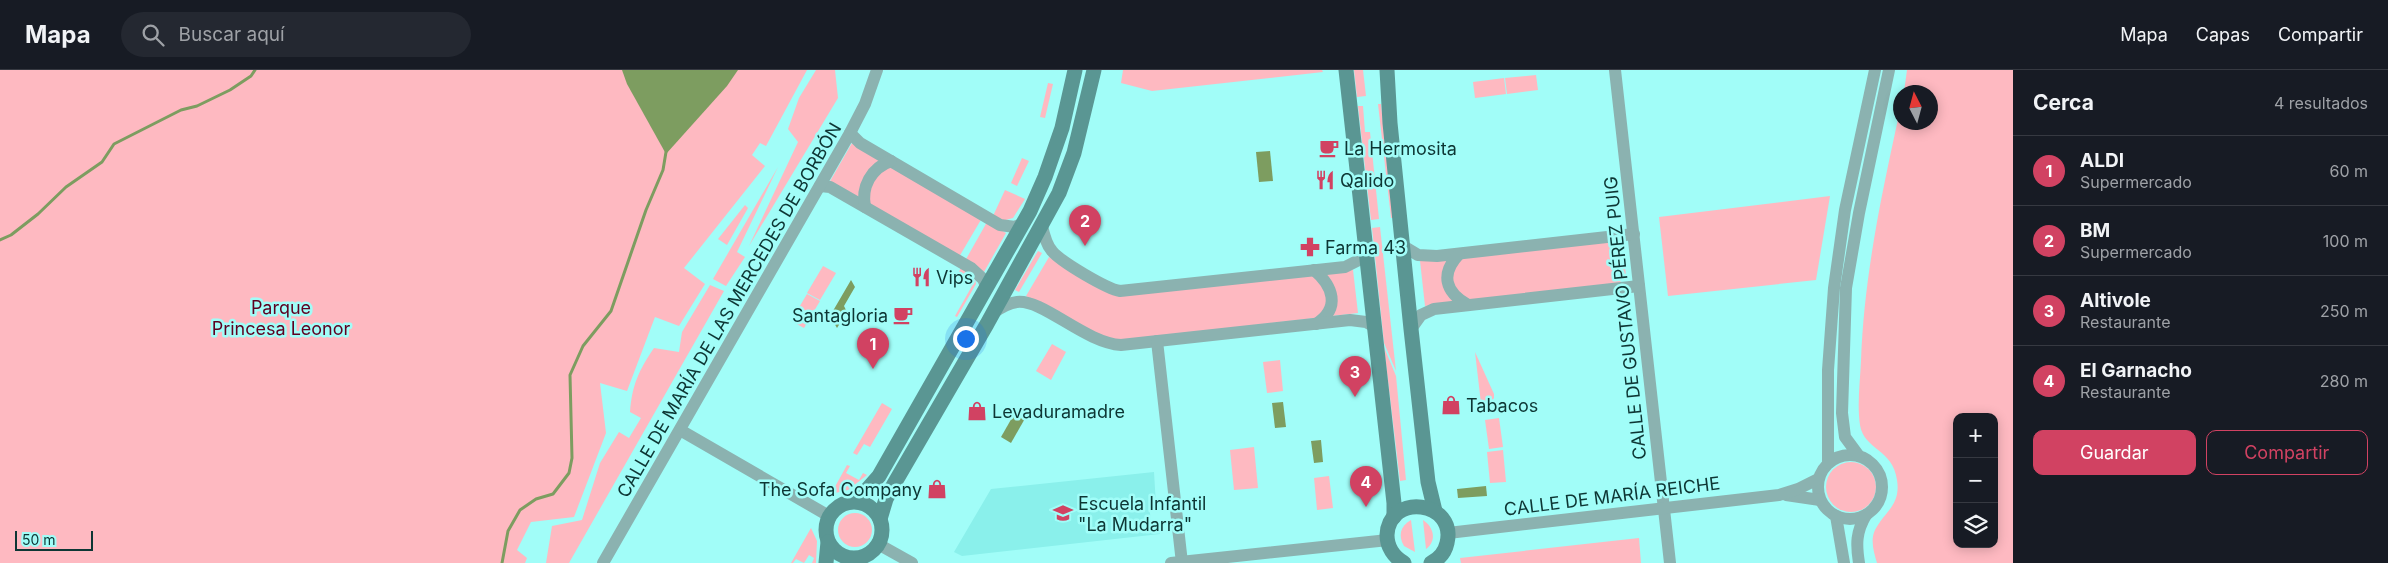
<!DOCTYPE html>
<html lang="es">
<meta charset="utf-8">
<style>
body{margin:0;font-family:Inter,sans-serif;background:#242831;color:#f1f3f6}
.controls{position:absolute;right:15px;bottom:15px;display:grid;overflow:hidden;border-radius:10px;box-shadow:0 2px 12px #0003}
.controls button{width:45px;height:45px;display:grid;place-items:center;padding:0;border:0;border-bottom:1px solid #363941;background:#171b24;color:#f1f3f6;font:25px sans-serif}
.compass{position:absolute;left:1893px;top:15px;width:45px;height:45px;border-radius:50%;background:#171b24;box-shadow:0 2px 12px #0003;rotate:354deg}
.scale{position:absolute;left:15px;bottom:12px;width:78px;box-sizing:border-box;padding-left:5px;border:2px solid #0d3634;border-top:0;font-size:14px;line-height:18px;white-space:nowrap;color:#0d3634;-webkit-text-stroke:4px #a1fdf8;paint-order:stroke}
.you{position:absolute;left:965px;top:268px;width:18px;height:18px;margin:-12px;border:4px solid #fff;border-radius:50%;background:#1a73e8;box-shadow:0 0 0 8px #1a73e833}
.badge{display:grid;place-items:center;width:32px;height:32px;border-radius:50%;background:#d14262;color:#fff;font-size:16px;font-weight:700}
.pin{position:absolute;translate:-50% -41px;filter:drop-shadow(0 1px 2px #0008)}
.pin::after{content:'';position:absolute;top:26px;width:18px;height:15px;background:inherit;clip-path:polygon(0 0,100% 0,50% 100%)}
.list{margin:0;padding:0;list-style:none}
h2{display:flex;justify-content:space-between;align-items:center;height:65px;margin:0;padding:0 20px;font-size:21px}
h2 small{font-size:16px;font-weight:400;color:#9ea1a6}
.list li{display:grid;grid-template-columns:32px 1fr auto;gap:15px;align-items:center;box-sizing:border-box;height:70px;padding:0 20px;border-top:1px solid #363941}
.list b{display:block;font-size:19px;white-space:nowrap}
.list p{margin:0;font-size:16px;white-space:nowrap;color:#9ea1a6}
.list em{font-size:16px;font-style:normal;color:#9ea1a6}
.actions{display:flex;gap:10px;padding:15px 20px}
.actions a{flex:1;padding:11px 0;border:1px solid #d14262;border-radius:10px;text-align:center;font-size:18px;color:#d14262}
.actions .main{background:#d14262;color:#fff}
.icon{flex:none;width:28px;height:28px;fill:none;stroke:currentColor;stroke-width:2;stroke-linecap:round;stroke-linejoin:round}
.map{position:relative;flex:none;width:2013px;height:493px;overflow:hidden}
header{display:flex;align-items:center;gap:30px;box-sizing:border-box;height:70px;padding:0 25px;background:#171b24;border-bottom:1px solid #363941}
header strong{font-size:24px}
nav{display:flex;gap:28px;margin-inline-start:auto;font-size:18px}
.search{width:350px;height:45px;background:#242831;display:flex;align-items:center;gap:12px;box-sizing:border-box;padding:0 18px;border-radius:28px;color:#9ea1a6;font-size:19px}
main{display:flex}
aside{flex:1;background:#171b24}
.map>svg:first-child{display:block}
</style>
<header>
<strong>Mapa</strong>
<div class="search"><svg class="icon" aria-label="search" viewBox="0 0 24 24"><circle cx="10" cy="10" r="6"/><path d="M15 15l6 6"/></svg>Buscar aquí</div>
<nav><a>Mapa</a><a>Capas</a><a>Compartir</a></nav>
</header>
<main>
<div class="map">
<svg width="2013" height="493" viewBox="0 0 2013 493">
<rect width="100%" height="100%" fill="#a1fdf8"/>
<path fill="#8af0eb" d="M1154,402L1156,435L1149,436L1151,451H1158L1160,464L962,486L954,482L991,419Z"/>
<g fill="#feb9c1" fill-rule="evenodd">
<path d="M0,0H807L766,76L760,73L752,85L765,96L684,198L705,214L679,256L655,247L627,321L600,313L606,363L574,447L531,452L517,480L527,488L525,493H0Z"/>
<path d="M816,0H835L838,28L749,176L798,72L788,59L799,28Z"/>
<path d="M1123,0H1322L1323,2L1152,21L1121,13Z"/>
<path d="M1354,0H1363L1366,26L1357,27Z"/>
<path d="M1907,0H2013V493H1877C1874,483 1870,470 1875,460C1885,441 1901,435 1897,410C1893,379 1864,380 1860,355C1857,335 1860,312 1861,291C1864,205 1882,123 1900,40V52H1930V22H1904ZM1957,347H1994V474H1957Z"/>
<path d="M1536,5L1538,20L1507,24L1505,8Z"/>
<path d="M1504,8L1506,24L1475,28L1473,12Z"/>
<path d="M1048,13L1053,14L1045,48L1040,47Z"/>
<path d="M1378,34H1381L1393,148H1391Z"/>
<path d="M1358,36H1363L1365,62H1370L1379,149L1371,150Z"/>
<path d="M852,73L982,148L959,187L829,113Z"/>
<path d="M1022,88L1029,91L1017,116L1011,113Z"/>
<path d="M778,97L737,182L745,187L726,216L713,209Z"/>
<path d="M1005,120L1025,129L1013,148L1002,151L993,146Z"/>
<path d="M1830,126L1816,210L1668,226L1659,147Z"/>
<path d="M745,135L748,138L727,175L718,169Z"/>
<path d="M987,152L1006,163L984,202L965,191Z"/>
<path d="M1380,157L1396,301L1384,273L1372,158Z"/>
<path d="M1611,170L1623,179L1626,206L1617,215L1425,236L1420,191Z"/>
<path d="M1038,181L1042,183L1019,222L1015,220Z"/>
<path d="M1049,187L1116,223L1353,200L1358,243L1117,271L1104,270L1026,226Z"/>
<path d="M823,196L836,203L820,230L807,223Z"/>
<path d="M962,196L974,205L976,214L957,247L955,246L972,216L956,207Z"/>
<path d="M710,215L724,221L569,493H546L552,456L582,450L600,393L619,362L629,368L641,348L630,342C632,315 639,300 654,278L679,282L682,262Z"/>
<path d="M807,224L820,231L804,258L791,251Z"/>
<path d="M1052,274L1066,282L1051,310L1036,301Z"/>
<path d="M1384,277L1396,306L1406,410L1400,411Z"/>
<path d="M1475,282L1494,324V328L1482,342Z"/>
<path d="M1280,290L1283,321L1267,323L1263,292Z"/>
<path d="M882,333L892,339L870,377L864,374L857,385L853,383Z"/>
<path d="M1499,348L1503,377L1489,379L1485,350Z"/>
<path d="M1254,377L1258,418L1234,420L1230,380Z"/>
<path d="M1503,380L1506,412L1490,413L1487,382Z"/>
<circle cx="1851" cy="417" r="25"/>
<path d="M847,395L850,396L846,403L859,410L863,403L867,405L848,420L831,424Z"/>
<path d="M1329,406L1333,438L1317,440L1314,408Z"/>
<circle cx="855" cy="460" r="17"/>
<path d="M1411,450L1415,482L1404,476C1398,466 1400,456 1411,450Z"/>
<path d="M1423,450C1434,457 1437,471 1426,479Z"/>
<path d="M811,458L817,471L816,493H812L814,488L809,485L804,493L796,489L793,493H791Z"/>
<path d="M1639,468L1641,493H1461L1460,488Z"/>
</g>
<g fill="#7d9d60">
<path d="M622,0H738L727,16L666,84L627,14Z"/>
<path d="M1270,81L1273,111L1259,112L1256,82Z"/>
<path d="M851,210L855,217L844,236L847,242L837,258L830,246Z"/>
<path d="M1283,332L1286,357L1275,358L1272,333Z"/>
<path d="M1017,339L1027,345L1011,373L1001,367Z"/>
<path d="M1321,370L1323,392L1314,393L1311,371Z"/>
<path d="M1486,416L1487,426L1458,428L1457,419Z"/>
</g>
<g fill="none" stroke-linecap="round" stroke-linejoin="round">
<g stroke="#7d9d60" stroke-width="3">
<path d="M0,170L11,165L38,144L66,117L102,92L114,74L181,40L197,36L230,20L251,6L255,0"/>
<path d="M502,493L508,461L520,440L536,429L553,424L569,403L572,388L570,305L583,276L611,241L646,140L663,100L666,82"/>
</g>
<g stroke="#8bb2b0" stroke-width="12">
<path d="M1615,0L1670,493"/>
<path d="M850,63L860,73L1000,155L1015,157L1024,153"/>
<path d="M820,116L830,117L971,198L983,209L987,218"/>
<path d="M865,137C861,117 871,98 891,91"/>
<path d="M1042,156C1044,165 1046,174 1052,181C1061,192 1107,219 1120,221L1345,197L1361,189L1366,183"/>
<path d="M1403,176L1418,185L1437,186L1634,164"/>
<path d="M1459,184C1440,204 1445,222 1468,235"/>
<path d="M1314,200C1333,216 1341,238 1316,254"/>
<path d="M993,243C1000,238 1008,233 1017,232C1043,229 1085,273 1121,275L1350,250L1366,252L1375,257"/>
<path d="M1411,259L1421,245L1434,239L1639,216"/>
<path d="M1157,271L1182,493"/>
<path d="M680,360L829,446"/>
<circle cx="1850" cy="417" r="32"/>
<path d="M1859,386L1845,367L1842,343L1846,218L1859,143L1889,0"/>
<path d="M1828,393V300L1834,218L1845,140L1875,0"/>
<path d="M1786,425L1820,430"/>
<path d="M1836,446L1844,493"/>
<path d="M1448,463L1779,425L1798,419L1818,409"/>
<path d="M878,474L912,493"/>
<path d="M603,493L850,63L865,34L877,0"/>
<path d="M1171,493L1388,470"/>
<path d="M1859,493C1856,474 1856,462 1866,445"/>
</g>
<g stroke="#5a9693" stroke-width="15">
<path d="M1346,0L1394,433V447"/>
<path d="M1387,0L1390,53L1411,259L1428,412L1435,441"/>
<path d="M852,431L864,423L879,406L1030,141L1045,107L1062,58L1075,0"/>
<circle cx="854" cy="460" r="28"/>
<path d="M880,449L886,429L894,414L987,254L1059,123L1074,83L1094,0"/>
<path d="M826,493L828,472"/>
<path d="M1404,493C1394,487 1387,477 1387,465C1389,422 1457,431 1447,473C1445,482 1439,489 1431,493"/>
</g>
</g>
<defs>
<symbol id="cafe-bare" viewBox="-9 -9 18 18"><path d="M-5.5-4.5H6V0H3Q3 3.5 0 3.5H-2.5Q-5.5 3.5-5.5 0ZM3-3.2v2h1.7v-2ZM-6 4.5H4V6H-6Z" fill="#d14262" stroke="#a1fdf8" stroke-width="2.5" paint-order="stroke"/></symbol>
<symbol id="restaurant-bare" viewBox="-9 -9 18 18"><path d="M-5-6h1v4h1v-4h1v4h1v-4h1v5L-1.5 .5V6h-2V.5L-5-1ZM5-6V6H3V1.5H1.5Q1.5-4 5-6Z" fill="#d14262" stroke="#a1fdf8" stroke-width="2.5" paint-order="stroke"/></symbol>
<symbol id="pharmacy-bare" viewBox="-9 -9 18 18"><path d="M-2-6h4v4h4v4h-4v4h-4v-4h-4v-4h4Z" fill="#d14262" stroke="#a1fdf8" stroke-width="2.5" paint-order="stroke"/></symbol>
<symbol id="shop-bare" viewBox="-9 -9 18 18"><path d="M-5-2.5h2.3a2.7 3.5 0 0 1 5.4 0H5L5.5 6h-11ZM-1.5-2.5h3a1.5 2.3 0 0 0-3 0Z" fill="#d14262" stroke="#a1fdf8" stroke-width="2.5" paint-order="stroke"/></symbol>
<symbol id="school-bare" viewBox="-9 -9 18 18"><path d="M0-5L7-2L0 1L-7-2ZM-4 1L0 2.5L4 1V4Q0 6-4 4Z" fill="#d14262" stroke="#a1fdf8" stroke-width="2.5" paint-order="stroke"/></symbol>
</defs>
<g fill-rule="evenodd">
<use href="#cafe-bare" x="1315" y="64" width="28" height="28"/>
<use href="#restaurant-bare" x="1311" y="96" width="28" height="28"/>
<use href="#pharmacy-bare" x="1296" y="163" width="28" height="28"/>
<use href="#restaurant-bare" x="907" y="193" width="28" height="28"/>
<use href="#cafe-bare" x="889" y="231" width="28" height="28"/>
<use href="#shop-bare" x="1437" y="321" width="28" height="28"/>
<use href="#shop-bare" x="963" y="327" width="28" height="28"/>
<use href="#shop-bare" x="923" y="405" width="28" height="28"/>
<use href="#school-bare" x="1049" y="429" width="28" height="28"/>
</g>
<g text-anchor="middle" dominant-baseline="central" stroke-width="5" stroke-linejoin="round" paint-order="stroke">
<g font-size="18" fill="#0d3634" stroke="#a1fdf8" text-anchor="start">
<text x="1344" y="78">La Hermosita</text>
<text x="1340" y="110">Qalido</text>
<text x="1325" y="177">Farma 43</text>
<text x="936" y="207">Vips</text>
<text x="888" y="245" text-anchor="end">Santagloria</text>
<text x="1466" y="335">Tabacos</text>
<text x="992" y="341">Levaduramadre</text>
<text x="922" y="419" text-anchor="end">The Sofa Company</text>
<text x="1078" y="433">Escuela Infantil<tspan x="1078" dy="21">"La Mudarra"</tspan></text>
</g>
<g font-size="18" fill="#5e0020" stroke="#a1fdf8">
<text x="281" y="237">Parque<tspan x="281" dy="21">Princesa Leonor</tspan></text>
</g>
<g font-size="18" fill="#0d3634" stroke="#a1fdf8">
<text transform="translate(729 240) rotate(-60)">CALLE DE MARÍA DE LAS MERCEDES DE BORBÓN</text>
<text transform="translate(1625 248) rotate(-96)">CALLE DE GUSTAVO PÉREZ PUIG</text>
<text transform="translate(1612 426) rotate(-7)">CALLE DE MARÍA REICHE</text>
</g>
</g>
</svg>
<div class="controls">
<button>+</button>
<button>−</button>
<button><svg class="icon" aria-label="layers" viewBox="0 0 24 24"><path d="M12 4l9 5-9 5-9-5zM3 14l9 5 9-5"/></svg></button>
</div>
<svg class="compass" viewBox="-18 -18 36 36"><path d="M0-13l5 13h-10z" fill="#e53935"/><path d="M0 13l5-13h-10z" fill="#9ea1a6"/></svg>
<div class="scale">50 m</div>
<div class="you"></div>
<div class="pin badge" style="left:873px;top:299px">1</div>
<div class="pin badge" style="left:1085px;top:176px">2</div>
<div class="pin badge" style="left:1355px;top:327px">3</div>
<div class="pin badge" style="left:1366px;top:437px">4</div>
</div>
<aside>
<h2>Cerca<small>4 resultados</small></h2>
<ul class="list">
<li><span class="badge">1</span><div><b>ALDI</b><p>Supermercado</p></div><em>60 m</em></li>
<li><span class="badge">2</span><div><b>BM</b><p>Supermercado</p></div><em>100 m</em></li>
<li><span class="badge">3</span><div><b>Altivole</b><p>Restaurante</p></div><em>250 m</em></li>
<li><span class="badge">4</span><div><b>El Garnacho</b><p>Restaurante</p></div><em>280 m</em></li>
</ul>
<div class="actions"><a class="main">Guardar</a><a>Compartir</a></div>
</aside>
</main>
